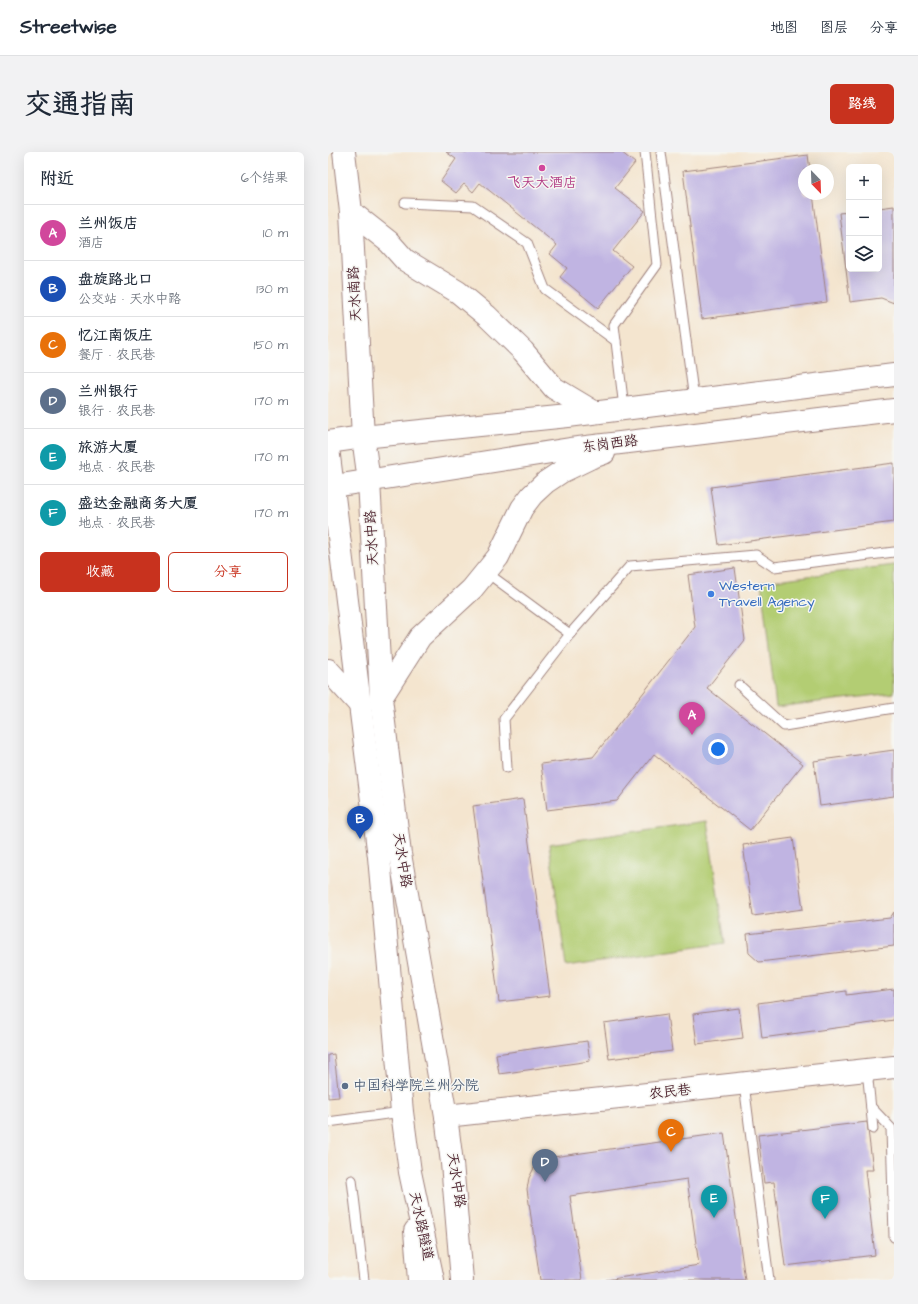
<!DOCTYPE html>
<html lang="zh">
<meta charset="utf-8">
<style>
body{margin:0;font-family:"Architects Daughter","LXGW WenKai TC",sans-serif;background:#f2f2f3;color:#1f2937}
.controls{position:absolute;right:12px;top:12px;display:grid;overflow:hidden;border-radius:6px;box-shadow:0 4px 16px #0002}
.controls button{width:36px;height:36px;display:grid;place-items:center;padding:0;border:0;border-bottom:1px solid #e0e1e3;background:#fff;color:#1f2937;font:20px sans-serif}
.compass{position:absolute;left:470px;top:12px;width:36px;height:36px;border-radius:50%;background:#fff;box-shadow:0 4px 16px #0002;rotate:157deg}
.you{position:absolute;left:390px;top:597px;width:14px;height:14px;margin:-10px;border:3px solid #fff;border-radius:50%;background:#1a73e8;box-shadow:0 0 0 6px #1a73e833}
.badge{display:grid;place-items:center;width:26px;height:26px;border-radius:50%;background:#c8321e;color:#fff;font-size:13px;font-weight:700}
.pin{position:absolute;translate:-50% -33px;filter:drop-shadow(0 1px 2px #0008)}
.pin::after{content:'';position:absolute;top:21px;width:14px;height:12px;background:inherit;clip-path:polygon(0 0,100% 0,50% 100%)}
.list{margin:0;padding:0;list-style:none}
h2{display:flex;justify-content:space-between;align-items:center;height:52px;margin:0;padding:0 16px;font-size:17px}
h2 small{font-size:13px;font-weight:400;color:#747a83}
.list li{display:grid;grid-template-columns:26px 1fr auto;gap:12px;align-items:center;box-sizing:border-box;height:56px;padding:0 16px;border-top:1px solid #e0e1e3}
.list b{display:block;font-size:15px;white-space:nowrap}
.list p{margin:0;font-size:13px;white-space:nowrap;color:#747a83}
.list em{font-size:13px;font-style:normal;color:#747a83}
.actions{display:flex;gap:8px;padding:12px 16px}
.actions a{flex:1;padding:9px 0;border:1px solid #c8321e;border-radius:6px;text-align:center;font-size:14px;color:#c8321e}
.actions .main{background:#c8321e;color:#fff}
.icon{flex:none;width:22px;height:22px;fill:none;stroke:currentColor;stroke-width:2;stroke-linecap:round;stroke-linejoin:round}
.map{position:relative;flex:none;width:566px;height:1128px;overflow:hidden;border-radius:6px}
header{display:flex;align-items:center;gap:24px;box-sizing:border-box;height:56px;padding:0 20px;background:#fff;border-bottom:1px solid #e0e1e3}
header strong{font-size:19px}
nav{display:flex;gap:22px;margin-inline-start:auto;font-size:14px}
.intro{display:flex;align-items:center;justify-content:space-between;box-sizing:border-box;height:96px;padding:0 24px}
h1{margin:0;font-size:28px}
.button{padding:10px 18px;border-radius:6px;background:#c8321e;color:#fff;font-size:14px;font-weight:700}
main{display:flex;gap:24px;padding:0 24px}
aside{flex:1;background:#fff;border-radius:6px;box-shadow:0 4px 16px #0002}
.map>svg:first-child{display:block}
</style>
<header>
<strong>Streetwise</strong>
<nav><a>地图</a><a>图层</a><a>分享</a></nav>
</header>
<div class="intro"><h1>交通指南</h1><a class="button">路线</a></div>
<main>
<aside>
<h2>附近<small>6个结果</small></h2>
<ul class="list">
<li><span class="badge" style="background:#d1479c">A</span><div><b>兰州饭店</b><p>酒店</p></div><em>10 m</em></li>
<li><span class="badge" style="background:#1a4fb4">B</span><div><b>盘旋路北口</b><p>公交站 · 天水中路</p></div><em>130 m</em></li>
<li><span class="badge" style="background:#e8710a">C</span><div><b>忆江南饭庄</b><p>餐厅 · 农民巷</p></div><em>150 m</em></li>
<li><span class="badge" style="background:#5c6f8a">D</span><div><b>兰州银行</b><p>银行 · 农民巷</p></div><em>170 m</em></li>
<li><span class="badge" style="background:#0f9aa8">E</span><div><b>旅游大厦</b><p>地点 · 农民巷</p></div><em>170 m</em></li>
<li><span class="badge" style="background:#0f9aa8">F</span><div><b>盛达金融商务大厦</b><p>地点 · 农民巷</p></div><em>170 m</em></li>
</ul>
<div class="actions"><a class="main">收藏</a><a>分享</a></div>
</aside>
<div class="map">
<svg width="566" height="1128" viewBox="0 0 566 1128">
<rect width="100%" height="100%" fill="#f6f6f2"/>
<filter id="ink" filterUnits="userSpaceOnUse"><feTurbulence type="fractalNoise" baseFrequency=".025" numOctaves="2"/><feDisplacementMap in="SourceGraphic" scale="8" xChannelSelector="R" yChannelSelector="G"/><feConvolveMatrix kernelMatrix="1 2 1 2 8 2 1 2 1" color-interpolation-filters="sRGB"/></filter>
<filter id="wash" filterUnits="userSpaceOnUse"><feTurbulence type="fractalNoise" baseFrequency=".012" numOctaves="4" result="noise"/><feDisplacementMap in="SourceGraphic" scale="16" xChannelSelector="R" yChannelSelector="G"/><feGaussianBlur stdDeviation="0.9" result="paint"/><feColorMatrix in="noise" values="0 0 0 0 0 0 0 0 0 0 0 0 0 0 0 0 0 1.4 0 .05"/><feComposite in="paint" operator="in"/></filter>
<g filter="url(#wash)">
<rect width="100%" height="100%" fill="#f4e5cf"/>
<g fill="#b3cd73" stroke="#7e764f">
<path d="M566,413V541L448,555L433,430Z"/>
<path d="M379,669L397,791L238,814L221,692Z"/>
</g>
<g id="blocks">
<g fill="#c0b4e2">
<path d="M118,0H293L307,11L287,36L317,59L285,99L304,114L270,156L232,125L239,116L222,102L229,93L152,31L145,40L136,32L128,41L113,29L128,7Z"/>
<path d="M480,3L482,18H476V42H485L499,150L374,167L355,19Z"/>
<path d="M566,54V151L553,146L522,150L511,61L521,60V117H551V56Z"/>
<path d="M566,311V370L391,393L383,335Z"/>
<path d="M407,416L417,488L379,536L475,612L422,678L326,602L289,649L219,658L213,612L265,605L367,475L360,423Z"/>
<path d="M566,598V644L492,654L486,609Z"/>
<path d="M195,647L222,844L171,850L145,654Z"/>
<path d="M465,686L475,757L425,764L415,693Z"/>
<path d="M566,760V794L431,810L421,801L419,782L562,766Z"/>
<path d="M566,837V868L434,886L430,851L518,839V843Z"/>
<path d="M411,856L415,886L369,892L365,862Z"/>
<path d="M339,862L344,899L281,907L276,871Z"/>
<path d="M259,889L262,909L171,922L168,902Z"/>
<path d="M6,902L11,945L0,946V903Z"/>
<path d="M539,970L545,1018H537L547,1103L457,1114L446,1030L436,1031L430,983Z"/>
<path d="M396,981L417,1128H278L371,1113L359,1027L242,1044L254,1128H212L199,1037L201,1026L206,1016L215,1009L225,1005Z"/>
</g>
</g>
</g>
<g filter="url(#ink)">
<use href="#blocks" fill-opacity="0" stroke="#9f827d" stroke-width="1"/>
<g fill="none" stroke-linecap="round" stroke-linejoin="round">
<defs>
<g id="lane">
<path d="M333,0L366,248"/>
<path d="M77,51L145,54L199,91L217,137L288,189"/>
<path d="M296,256L286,173L329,113L317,0"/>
<path d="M158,420L242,482"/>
<path d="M411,533L456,574L566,556"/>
<path d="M179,616L176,567L242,482L302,414L428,403L446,415L566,400"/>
<path d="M539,918L545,977"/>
<path d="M416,932L441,1128"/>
<path d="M543,955L563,976L566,1085"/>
<path d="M0,970L74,960"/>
<path d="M24,1028L36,1128"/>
</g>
<g id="secondary">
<path d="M118,964L566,915"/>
<path d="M87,1079L91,1128"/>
</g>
<g id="primary">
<path d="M16,0L23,60L35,285L41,329L53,546L72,702L118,964L124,1011L134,1128"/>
<path d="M23,60L61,90L77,108L130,140L159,164L195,199L226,236L266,260"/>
<path d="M0,290L35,285L240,264L566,223"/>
<path d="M0,296L51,705L74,960L82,1020L105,1128"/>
<path d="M0,335L242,297L566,258"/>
<path d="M0,518L33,554"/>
<path d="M53,546L92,485L144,437L170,405L194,356L204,343L218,330L233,320L262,306L276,301"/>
</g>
</defs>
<use href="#lane" stroke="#9f827d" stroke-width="11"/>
<use href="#secondary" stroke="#9f827d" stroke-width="24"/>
<use href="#primary" stroke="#9f827d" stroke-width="24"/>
<use href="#lane" stroke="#fff" stroke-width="9"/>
<use href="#secondary" stroke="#fff" stroke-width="22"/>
<use href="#primary" stroke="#fff" stroke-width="22"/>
</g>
</g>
<circle fill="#d1479c" stroke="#f6f6f2" stroke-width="1.5" cx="214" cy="16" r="4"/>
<circle fill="#3f7fe0" stroke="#f6f6f2" stroke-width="1.5" cx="383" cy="442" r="4"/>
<circle fill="#5c6f8a" stroke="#f6f6f2" stroke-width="1.5" cx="17" cy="934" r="4"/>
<g text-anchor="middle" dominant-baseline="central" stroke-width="3" stroke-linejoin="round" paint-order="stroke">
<g font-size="14" fill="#b23c85" stroke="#f6f6f2">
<text x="214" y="31">飞天大酒店</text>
</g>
<g font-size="14" fill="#4a1f2b" stroke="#f6f6f2">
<text transform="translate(27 142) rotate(-93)">天水南路</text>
<text transform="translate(282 292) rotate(-7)">东岗西路</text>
<text transform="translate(44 386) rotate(-93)">天水中路</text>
<text transform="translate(74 708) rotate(81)">天水中路</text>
<text transform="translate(342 940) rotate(-6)">农民巷</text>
<text transform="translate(128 1028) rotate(81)">天水中路</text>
<text transform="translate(93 1074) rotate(78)">天水路隧道</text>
</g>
<g font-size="14" fill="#366cbe" stroke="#f6f6f2" text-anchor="start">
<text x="391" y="434">Western<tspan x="391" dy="16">Travell Agency</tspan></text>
</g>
<g font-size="14" fill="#4e5e75" stroke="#f6f6f2" text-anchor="start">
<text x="25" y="934">中国科学院兰州分院</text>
</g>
</g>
</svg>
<div class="controls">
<button>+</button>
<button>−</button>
<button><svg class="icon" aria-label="layers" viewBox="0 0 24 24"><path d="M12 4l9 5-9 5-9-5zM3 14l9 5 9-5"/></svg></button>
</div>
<svg class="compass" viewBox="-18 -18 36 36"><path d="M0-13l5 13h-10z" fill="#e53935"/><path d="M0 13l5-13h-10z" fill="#747a83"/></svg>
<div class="you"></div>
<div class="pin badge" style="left:364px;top:583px;background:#d1479c">A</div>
<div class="pin badge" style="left:32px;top:687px;background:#1a4fb4">B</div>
<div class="pin badge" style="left:343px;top:1000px;background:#e8710a">C</div>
<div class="pin badge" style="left:217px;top:1030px;background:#5c6f8a">D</div>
<div class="pin badge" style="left:386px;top:1066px;background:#0f9aa8">E</div>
<div class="pin badge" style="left:497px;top:1067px;background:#0f9aa8">F</div>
</div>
</main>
